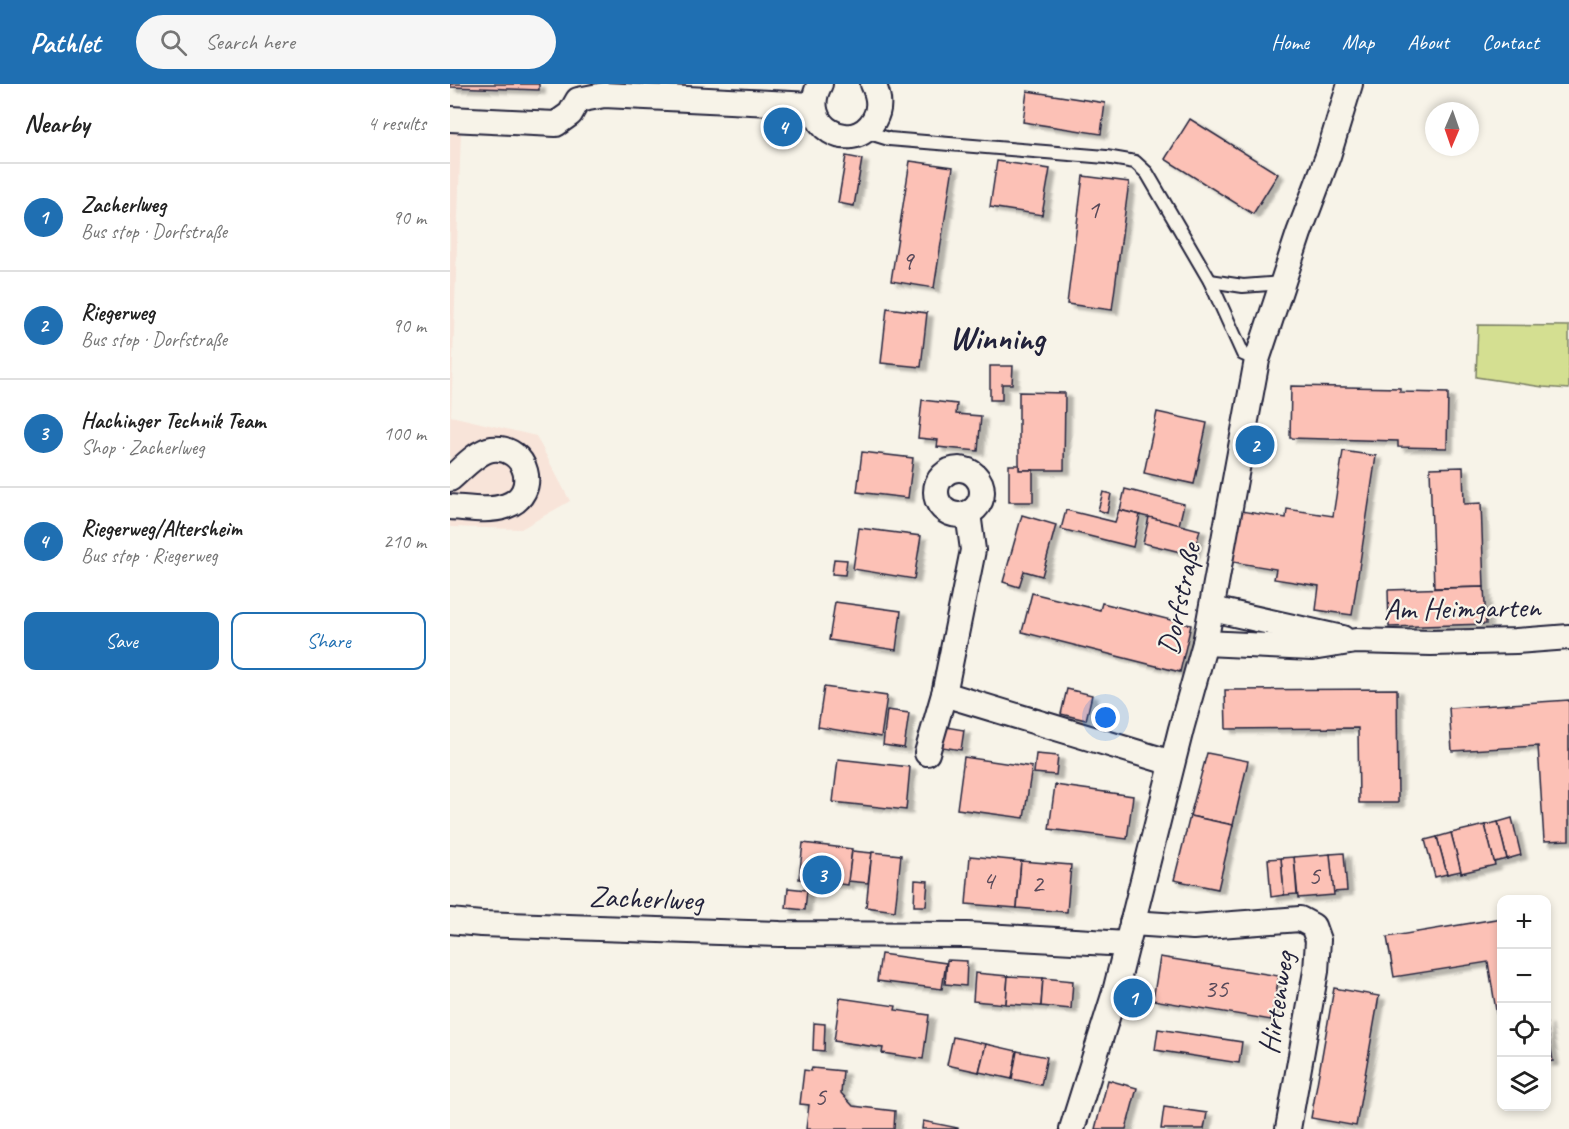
<!DOCTYPE html>
<meta charset="utf-8">
<style>
body{margin:0;font-family:Caveat,sans-serif;background:#f6f6f6;color:#222}
.controls{position:absolute;right:18px;bottom:18px;display:grid;overflow:hidden;border-radius:12px;box-shadow:0 3px 9px #0003}
.controls button{width:54px;height:54px;display:grid;place-items:center;padding:0;border:0;border-bottom:2px solid #e0e0e0;background:#fff;color:#222;font:30px sans-serif}
.compass{position:absolute;left:975px;top:18px;width:54px;height:54px;border-radius:50%;background:#fff;box-shadow:0 3px 9px #0003;rotate:182deg}
.you{position:absolute;left:656px;top:634px;width:21px;height:21px;margin:-15px;border:4px solid #fff;border-radius:50%;background:#1a73e8;box-shadow:0 0 0 9px #1a73e833}
.badge{display:grid;place-items:center;width:39px;height:39px;border-radius:50%;background:#1f6fb2;color:#fff;font-size:20px;font-weight:700}
.pin{position:absolute;translate:-50% -50%;border:3px solid #fff;box-shadow:0 2px 6px #0006}
.list{margin:0;padding:0;list-style:none}
h2{display:flex;justify-content:space-between;align-items:center;height:78px;margin:0;padding:0 24px;font-size:26px}
h2 small{font-size:20px;font-weight:400;color:#767676}
.list li{display:grid;grid-template-columns:39px 1fr auto;gap:18px;align-items:center;box-sizing:border-box;height:108px;padding:0 24px;border-top:2px solid #e0e0e0}
.list b{display:block;font-size:22px;white-space:nowrap}
.list p{margin:0;font-size:20px;white-space:nowrap;color:#767676}
.list em{font-size:20px;font-style:normal;color:#767676}
.actions{display:flex;gap:12px;padding:18px 24px}
.actions a{flex:1;padding:14px 0;border:2px solid #1f6fb2;border-radius:12px;text-align:center;font-size:21px;color:#1f6fb2}
.actions .main{background:#1f6fb2;color:#fff}
.icon{flex:none;width:33px;height:33px;fill:none;stroke:currentColor;stroke-width:2;stroke-linecap:round;stroke-linejoin:round}
.map{position:relative;flex:none;width:1119px;height:1045px;overflow:hidden}
header{display:flex;align-items:center;gap:36px;box-sizing:border-box;height:84px;padding:0 30px;background:#1f6fb2;color:#fff}
header strong{font-size:28px}
nav{display:flex;gap:33px;margin-inline-start:auto;font-size:21px}
.search{width:420px;height:54px;background:#f6f6f6;display:flex;align-items:center;gap:15px;box-sizing:border-box;padding:0 21px;border-radius:33px;color:#767676;font-size:22px}
main{display:flex}
aside{flex:1;background:#fff}
.map>svg:first-child{display:block}
</style>
<header>
<strong>Pathlet</strong>
<div class="search"><svg class="icon" aria-label="search" viewBox="0 0 24 24"><circle cx="10" cy="10" r="6"/><path d="M15 15l6 6"/></svg>Search here</div>
<nav><a>Home</a><a>Map</a><a>About</a><a>Contact</a></nav>
</header>
<main>
<aside>
<h2>Nearby<small>4 results</small></h2>
<ul class="list">
<li><span class="badge">1</span><div><b>Zacherlweg</b><p>Bus stop · Dorfstraße</p></div><em>90 m</em></li>
<li><span class="badge">2</span><div><b>Riegerweg</b><p>Bus stop · Dorfstraße</p></div><em>90 m</em></li>
<li><span class="badge">3</span><div><b>Hachinger Technik Team</b><p>Shop · Zacherlweg</p></div><em>100 m</em></li>
<li><span class="badge">4</span><div><b>Riegerweg/Altersheim</b><p>Bus stop · Riegerweg</p></div><em>210 m</em></li>
</ul>
<div class="actions"><a class="main">Save</a><a>Share</a></div>
</aside>
<div class="map">
<svg width="1119" height="1045" viewBox="0 0 1119 1045">
<defs>
<filter id="shadow"><feDropShadow dx="6" dy="4" stdDeviation="1.5" flood-color="#0004"/></filter>
</defs>
<rect width="100%" height="100%" fill="#f7f3e8"/>
<filter id="ink" filterUnits="userSpaceOnUse"><feTurbulence type="fractalNoise" baseFrequency=".0167" numOctaves="2"/><feDisplacementMap in="SourceGraphic" scale="12" xChannelSelector="R" yChannelSelector="G"/><feConvolveMatrix kernelMatrix="1 2 1 2 8 2 1 2 1" color-interpolation-filters="sRGB"/></filter>
<g filter="url(#ink)">
<path fill="#f8e4d9" d="M0,48L11,49L1,332L86,352L120,417L71,445L0,443Z"/>
<path fill="#d4df91" stroke="#7b8066" stroke-width="1.5" d="M1028,241L1119,242V305L1093,303L1026,293Z"/>
<g fill="#fcc1b6" stroke="#22223b" stroke-width="1.5" filter="url(#shadow)">
<path d="M0,0H89V6L0,3Z"/>
<path d="M577,7L655,19L651,50L573,38Z"/>
<path d="M740,35L828,90L803,130L715,75Z"/>
<path d="M396,72L412,75L404,122L388,119Z"/>
<path d="M460,77L503,83L484,204L441,197Z"/>
<path d="M547,77L600,85L592,131L540,123Z"/>
<path d="M633,92L679,98L662,226L617,220Z"/>
<path d="M437,224L477,229L471,283L431,279Z"/>
<path d="M540,282H563L562,300H552V316H540Z"/>
<path d="M841,302L950,304V308L998,309L997,364L948,363V357L840,354Z"/>
<path d="M569,308L615,309L614,386H569Z"/>
<path d="M472,316L507,320L506,330L531,332L528,367L487,363L488,356L468,354Z"/>
<path d="M707,328L757,339L744,400L694,389Z"/>
<path d="M893,367L926,372L902,531L866,526L869,502L824,495L826,485L783,478L791,427L836,434L837,425L883,432Z"/>
<path d="M412,368L463,374L458,414L407,408Z"/>
<path d="M559,381H569V386H583V418H559Z"/>
<path d="M1013,383L1014,420L1031,419L1034,503L984,504L980,384Z"/>
<path d="M675,405L734,420L729,441L670,426Z"/>
<path d="M653,408L661,410L657,429L648,426Z"/>
<path d="M616,426L665,438L669,426L690,431L683,463L611,445Z"/>
<path d="M572,431L606,441L592,492L574,487L569,503L553,498Z"/>
<path d="M699,433L750,446L743,471L693,459Z"/>
<path d="M409,444L471,452L464,495L403,485Z"/>
<path d="M384,475L397,476L395,491L382,490Z"/>
<path d="M1034,503L1036,540L939,543L938,506Z"/>
<path d="M582,509L650,526L652,519L741,541L730,588L572,548Z"/>
<path d="M385,518L451,527L446,566L379,556Z"/>
<path d="M374,603L437,612L431,653L368,643Z"/>
<path d="M617,605L642,611L636,636L611,630Z"/>
<path d="M947,605L948,719H909L908,644L776,645L775,606Z"/>
<path d="M1119,616V756L1094,757L1088,662L1002,667L999,624Z"/>
<path d="M437,626L459,629L454,664L433,661Z"/>
<path d="M490,642L514,646L511,666L486,662Z"/>
<path d="M757,669L798,677L783,741L740,732Z"/>
<path d="M586,670L608,672L606,691L584,689Z"/>
<path d="M514,673L582,683L574,734L507,725Z"/>
<path d="M388,675L460,683L456,726L383,718Z"/>
<path d="M605,701L683,712L677,755L599,745Z"/>
<path d="M740,732L783,741L768,805L724,796Z"/>
<path d="M1062,734L1071,771L1057,775L1048,738Z"/>
<path d="M1048,738L1057,775L1044,778L1035,741Z"/>
<path d="M1035,741L1045,781L1011,789L1001,749Z"/>
<path d="M1001,749L1011,787L997,790L987,753Z"/>
<path d="M987,753L997,790L985,793L975,756Z"/>
<path d="M353,759L402,765L398,801L349,795Z"/>
<path d="M402,767L422,769L418,799L398,797Z"/>
<path d="M422,768L451,771L445,827L416,823Z"/>
<path d="M894,769L897,807L883,808L880,770Z"/>
<path d="M880,770L884,811L848,814L844,773Z"/>
<path d="M520,772L571,777L567,824L516,820Z"/>
<path d="M844,773L847,810L834,811L831,774Z"/>
<path d="M831,774L834,811L821,813L818,775Z"/>
<path d="M571,777L621,781L617,828L567,824Z"/>
<path d="M465,796L478,797L476,822H464Z"/>
<path d="M338,804L357,806L355,826L336,824Z"/>
<path d="M1052,834V963L1038,878L944,893L937,853Z"/>
<path d="M431,870L496,879L492,905L427,897Z"/>
<path d="M710,873L829,892L821,936L703,916Z"/>
<path d="M497,876L517,877L516,902L495,900Z"/>
<path d="M525,889L558,892L556,920L523,917Z"/>
<path d="M558,892L593,894L591,922L556,920Z"/>
<path d="M593,894L623,897L621,925L591,922Z"/>
<path d="M884,904L929,912L906,1042L861,1034Z"/>
<path d="M390,914L446,922L445,926L479,931L473,975L432,969L433,964L384,957Z"/>
<path d="M1096,936L1103,977L1096,978Z"/>
<path d="M364,939L375,940L374,967L363,966Z"/>
<path d="M708,945L792,958L789,979L705,966Z"/>
<path d="M503,953L536,960L529,988L497,981Z"/>
<path d="M536,960L567,967L562,995L529,988Z"/>
<path d="M567,967L597,973L591,1001L562,995Z"/>
<path d="M362,984L393,987L391,1009L403,1022L445,1027L444,1045H356L359,1021L350,1020L354,986L361,987Z"/>
<path d="M658,996L687,1004L676,1045H645Z"/>
<path d="M714,1023L757,1029L754,1045H711Z"/>
<path d="M473,1037L508,1044V1045H472Z"/>
</g>
<g fill="none" stroke-linecap="round" stroke-linejoin="round">
<defs>
<g id="lane">
<path d="M413,47L439,55L656,73L685,78L697,89L760,197L793,270L807,276"/>
<path d="M760,197L793,202L832,199"/>
</g>
<g id="street">
<path d="M370,0C347,41 402,73 424,36C431,24 429,12 423,0"/>
<path d="M0,35L106,40L120,30L128,16L154,11L363,21"/>
<circle cx="509" cy="408" r="23"/>
<path d="M0,395C11,386 27,367 42,365C77,361 91,410 56,422C39,428 18,424 0,423"/>
<path d="M762,525L892,554"/>
<path d="M755,559L862,564L906,557L981,559L1066,557L1119,553"/>
<path d="M494,610L722,679"/>
<path d="M477,669L494,610L523,466L518,429"/>
<path d="M0,837L31,840L330,850L517,851L677,860"/>
<path d="M682,839L743,843L850,835L863,842L868,856L866,887L838,1045"/>
<path d="M622,1045L665,908L731,645L755,559L807,276L849,149L878,72L900,0"/>
</g>
</defs>
<use href="#lane" stroke="#22223b" stroke-width="16"/>
<use href="#street" stroke="#22223b" stroke-width="28"/>
<use href="#lane" stroke="#f7f3e8" stroke-width="12"/>
<use href="#street" stroke="#f7f3e8" stroke-width="24"/>
</g>
</g>
<g text-anchor="middle" dominant-baseline="central" stroke-width="4.5" stroke-linejoin="round" paint-order="stroke">
<g font-size="27" fill="#584a5a">
<text x="643" y="125">1</text>
<text x="457" y="176">9</text>
<text x="864" y="791">5</text>
<text x="538" y="796">4</text>
<text x="587" y="799">2</text>
<text x="766" y="904">35</text>
<text x="370" y="1012">5</text>
</g>
<g font-size="30" fill="#22223b" stroke="#f7f3e8">
<text transform="translate(729 515) rotate(-78)">Dorfstraße</text>
<text transform="translate(1012 524) rotate(-1)">Am Heimgarten</text>
<text transform="translate(196 814) rotate(2)">Zacherlweg</text>
<text transform="translate(826 919) rotate(-81)">Hirtenweg</text>
</g>
<g font-size="33" font-weight="bold" fill="#22223b" stroke="#f7f3e8">
<text x="547" y="254">Winning</text>
</g>
</g>
</svg>
<div class="controls">
<button>+</button>
<button>−</button>
<button><svg class="icon" aria-label="locate" viewBox="0 0 24 24"><circle cx="12" cy="12" r="6"/><path d="M12 2v4M12 18v4M2 12h4M18 12h4"/></svg></button>
<button><svg class="icon" aria-label="layers" viewBox="0 0 24 24"><path d="M12 4l9 5-9 5-9-5zM3 14l9 5 9-5"/></svg></button>
</div>
<svg class="compass" viewBox="-18 -18 36 36"><path d="M0-13l5 13h-10z" fill="#e53935"/><path d="M0 13l5-13h-10z" fill="#767676"/></svg>
<div class="you"></div>
<div class="pin badge" style="left:683px;top:914px">1</div>
<div class="pin badge" style="left:805px;top:361px">2</div>
<div class="pin badge" style="left:372px;top:791px">3</div>
<div class="pin badge" style="left:333px;top:43px">4</div>
</div>
</main>
